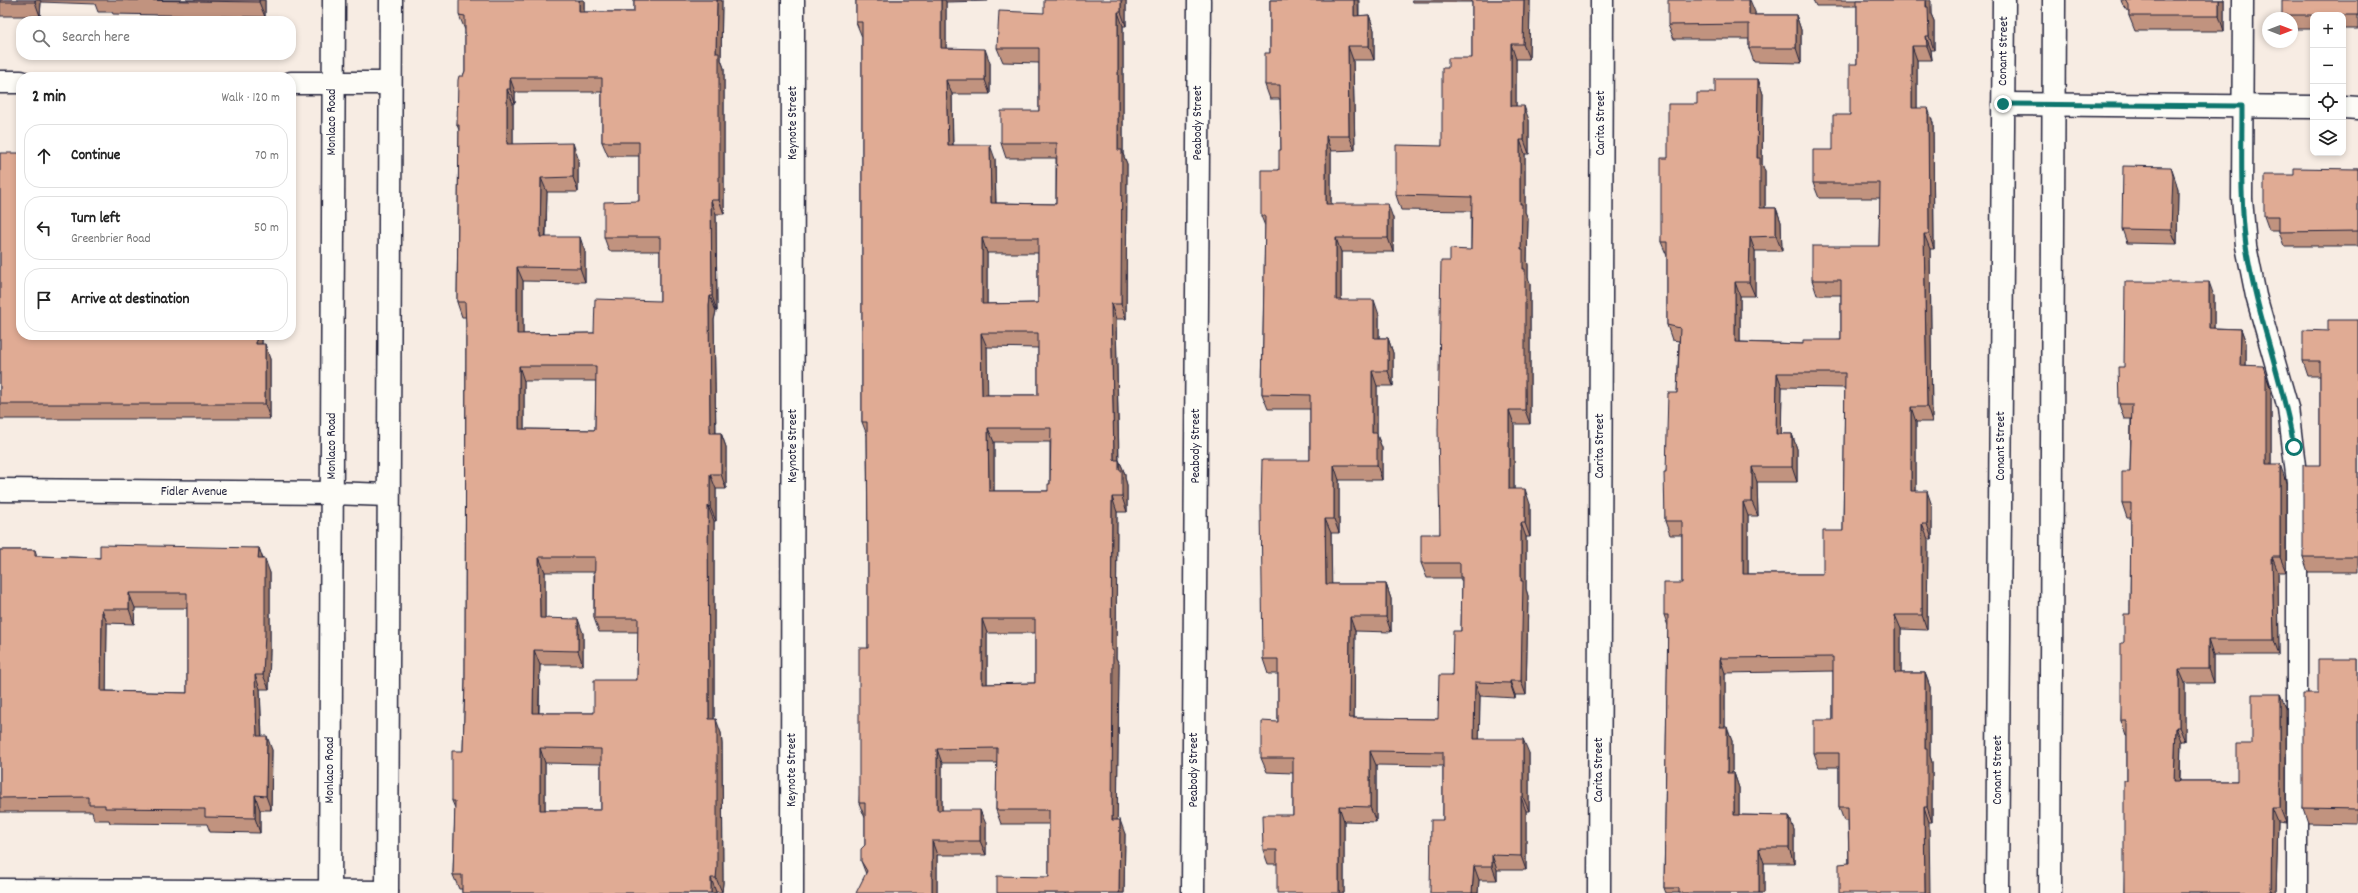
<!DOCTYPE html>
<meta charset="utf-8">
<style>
body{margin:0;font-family:Dekko,sans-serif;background:#f6f6f6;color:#222}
.controls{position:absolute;right:12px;top:12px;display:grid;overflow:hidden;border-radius:8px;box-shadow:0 2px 6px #0003}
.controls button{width:36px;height:36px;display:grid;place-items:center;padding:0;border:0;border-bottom:1px solid #e0e0e0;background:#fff;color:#222;font:20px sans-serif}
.compass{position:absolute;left:2262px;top:12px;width:36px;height:36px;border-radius:50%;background:#fff;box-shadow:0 2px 6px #0003;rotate:90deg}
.stop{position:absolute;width:12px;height:12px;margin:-9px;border:3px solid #0f766e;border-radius:50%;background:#fff}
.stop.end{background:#0f766e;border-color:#fff;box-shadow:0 1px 4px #0008}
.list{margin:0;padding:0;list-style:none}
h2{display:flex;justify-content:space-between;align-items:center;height:52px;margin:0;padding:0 16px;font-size:17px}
h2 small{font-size:13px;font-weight:400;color:#767676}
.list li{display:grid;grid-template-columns:26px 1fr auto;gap:12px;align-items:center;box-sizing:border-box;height:64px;margin:0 8px 8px;padding:0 8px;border:1px solid #e0e0e0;border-radius:16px}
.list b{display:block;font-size:15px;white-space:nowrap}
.list p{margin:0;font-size:13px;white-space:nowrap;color:#767676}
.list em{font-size:13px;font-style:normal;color:#767676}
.icon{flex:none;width:22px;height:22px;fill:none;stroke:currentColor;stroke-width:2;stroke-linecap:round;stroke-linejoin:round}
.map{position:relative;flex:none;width:2358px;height:893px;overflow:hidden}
.search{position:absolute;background:#fff;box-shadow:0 2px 6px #0003;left:16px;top:16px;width:280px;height:44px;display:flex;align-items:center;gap:10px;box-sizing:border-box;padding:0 14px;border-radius:16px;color:#767676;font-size:15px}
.panel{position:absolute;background:#fff;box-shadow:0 2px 6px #0003;left:16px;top:72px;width:280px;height:268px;border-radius:16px}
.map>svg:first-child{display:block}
</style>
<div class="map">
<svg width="2358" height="893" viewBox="0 0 2358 893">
<rect width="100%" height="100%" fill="#f7ece3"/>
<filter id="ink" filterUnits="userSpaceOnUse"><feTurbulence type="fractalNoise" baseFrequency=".025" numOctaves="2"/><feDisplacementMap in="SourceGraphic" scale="8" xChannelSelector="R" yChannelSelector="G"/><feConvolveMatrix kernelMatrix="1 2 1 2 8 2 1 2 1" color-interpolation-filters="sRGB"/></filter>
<g filter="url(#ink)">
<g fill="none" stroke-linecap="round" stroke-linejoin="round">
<defs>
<path id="lane" d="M2243,0L2242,198L2246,246L2256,296L2288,408L2297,482V893"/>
<g id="street">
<path d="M0,82H21"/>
<path d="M291,83H389"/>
<path d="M2003,104L2313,107"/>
<path d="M2343,107L2358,108"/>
<path d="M0,490L332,493L387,495"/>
<path d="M0,890L387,892"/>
<path d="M792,893L793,0"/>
<path d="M1193,893L1199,0"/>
<path d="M1599,893L1602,0"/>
</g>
<g id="secondary">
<path d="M330,893L334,0"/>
<path d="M387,893L391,0"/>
<path d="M1997,893L2004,0"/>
<path d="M2050,893L2054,0"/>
</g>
</defs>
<use href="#lane" stroke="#22223b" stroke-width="23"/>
<use href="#street" stroke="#22223b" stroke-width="25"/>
<use href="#secondary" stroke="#22223b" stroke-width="25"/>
<use href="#lane" stroke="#fdfcf7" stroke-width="20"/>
<use href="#street" stroke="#fdfcf7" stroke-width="22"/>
<use href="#secondary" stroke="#fdfcf7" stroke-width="22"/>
</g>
<g fill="#c1937f" stroke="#22223b" fill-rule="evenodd">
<path d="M0,0H265V17L113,14L112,12H98L95,4L41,2L40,16H0Z"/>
<path d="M584,0V12H634V0H722L721,60L724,68V214H716L717,311H716L714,320L716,433H721L726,447V489H716V521H714V719L721,733L722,744L723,883L722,892H716V893H462V889H459L453,875L455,808L452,801L463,751L465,682L466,327V317H462L457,302L459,130L457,125L463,76L465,71V30L459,15ZM515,92H602V142L608,156H639V201L604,237L609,251H660V301L594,333L523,334V281L585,282V252L546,237L547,192H578V158L513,144V103H515ZM524,381H596L595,430L524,429ZM545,572H594V618L599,632H638L637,680L594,713H539L540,665H583V633L545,618ZM545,763L601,764V810H545Z"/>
<path d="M856,0H988V1L946,2V48L990,63V94H952L953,145L995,159L996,203L1056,204V158H1006L1001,143L1039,111V63L1003,62L997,48L1044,13L1126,0V26H1123V154L1127,164L1126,319H1116L1119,460L1125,474V478L1127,485V512H1117L1116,658L1119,664L1117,820L1125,834L1124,893H997L1049,877V824H1001L996,810L997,763H942V810L986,824V855H937V893L866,874L861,861L865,845V818L859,803L868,648V549L867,435L862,422V37L856,22ZM987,253H1038V303L987,304ZM987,347L1038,348V395H987ZM994,442H1050V484L1048,491H994ZM987,633H1035V683L987,684Z"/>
<path d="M1270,0H1359V16L1369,15L1374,30V60H1353L1355,150L1331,151V204L1393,218V252H1341V300L1379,315V338H1388L1393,353V386H1377V435L1382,448V480H1339V533H1331V584H1386L1391,599V632L1355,631L1354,718L1438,719L1452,675L1461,631L1462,582L1460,578H1427L1421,563L1440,534L1450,261L1471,250V211L1401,210L1396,195L1442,146L1448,68L1472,58V2H1413L1412,0H1530L1529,59H1516V106L1529,120V154H1525V212L1528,219L1527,260L1528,265V278L1530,283V424H1514V489L1530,504V537H1526V589L1528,596L1526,695H1515V698L1480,696L1479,739L1529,753V811H1526V870H1497V880H1479L1478,893H1430L1443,820V766L1376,765V822L1344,821V893L1277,864H1268L1263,850L1293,815V773L1267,772L1261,758L1278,722V674H1268L1263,659L1310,460V409H1268L1262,394L1265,226L1261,216L1279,170L1281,150L1280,99H1270L1265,85L1270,53Z"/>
<path d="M1813,0H1930L1931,14L1934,21V50H1931L1932,60H1917V108L1933,123L1934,249H1930L1932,422H1916V491L1932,506V539H1928L1927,630L1901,629V673H1925L1930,687V756L1932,762V822H1929L1849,863L1848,821H1844L1839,807V767H1819L1814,753L1833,720V671L1725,673V727L1732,741V773H1734L1739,788V815L1789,816L1794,830V863H1764V893H1666L1664,888L1668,626L1664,615L1682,583V535H1670L1665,521L1666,472L1677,393L1679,341L1672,340L1667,325V256L1661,242L1668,158L1697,104L1715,93L1758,79L1763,94L1762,164L1765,172V208H1776L1781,222L1782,251H1755V296H1740V342L1803,344L1841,340V295H1817L1812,280L1879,246L1880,198H1819L1813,183L1833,150L1850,115L1857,64V6H1816ZM1782,387L1845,388L1843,531L1823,574H1748V516H1758L1757,482H1797V449L1792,434H1781Z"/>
<path d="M2121,0H2224V31H2135L2129,16V12L2122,3Z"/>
<path d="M2358,0V29H2343V15H2313V29H2292V18H2283L2282,15Z"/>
<path d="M1755,12V15H1796L1801,30V63L1754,62L1749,48V39H1674L1668,25Z"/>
<path d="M0,153L21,335H262V344L270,359V419H0Z"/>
<path d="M2358,169V246H2284L2279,232V230H2269L2264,216L2294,175Z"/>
<path d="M2176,182L2178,190L2177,244L2127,243L2122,229Z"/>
<path d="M2214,296V328L2241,329L2246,343V365L2268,380L2271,390V464L2285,479L2286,483V572H2278L2279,655H2213V683H2185V741H2181L2180,781H2237L2252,744L2280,694L2286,708V823L2278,822L2276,893H2124L2127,780V736H2126L2121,721L2124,643L2130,614L2131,518H2127L2122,503L2130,472L2131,419H2124L2119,404L2124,367Z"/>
<path d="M2358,320V572H2308L2303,557L2320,465V376H2308L2303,361L2328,331Z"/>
<path d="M259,548L263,559L270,573V648L269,689H260L262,736L272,750L271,810H260V833L210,832L207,824L110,823L109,820H94L92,812H0V550H35L37,556L100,558ZM135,608H187V693L106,691L107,623L134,624Z"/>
<path d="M2358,659V824L2308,823L2303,808L2318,694Z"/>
</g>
<g fill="#9d7868" stroke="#22223b">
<path d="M35,0H40L41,2L40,16L35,2Z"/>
<path d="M259,0H265V17L259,2Z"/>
<path d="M579,0H584V27L579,12Z"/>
<path d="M717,0H722L721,60L724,68V214L719,200L716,53Z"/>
<path d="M941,0H945L946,2V63L941,48Z"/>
<path d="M1121,0H1126V26L1121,12Z"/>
<path d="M1354,0H1358L1359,30L1354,16Z"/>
<path d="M1524,0H1530L1529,59L1523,44Z"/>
<path d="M1749,0H1750L1755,12V30L1749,15Z"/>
<path d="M1926,0H1930L1931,1V14L1934,21V50L1929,36Z"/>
<path d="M2219,0H2224V31L2219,16Z"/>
<path d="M1118,12L1123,26V154L1127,164L1126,319L1121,304L1118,150Z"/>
<path d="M1369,15L1374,30V60L1369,46Z"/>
<path d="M1796,15L1801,30V63L1796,48Z"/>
<path d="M1926,36L1931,50L1932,60L1927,46Z"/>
<path d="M1511,44L1516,59V120L1511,106Z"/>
<path d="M1348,46L1353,60L1355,150L1349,136Z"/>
<path d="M1912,46L1917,60V123L1912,108Z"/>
<path d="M985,49L990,63V94L985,80Z"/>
<path d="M510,78L515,92V103L510,89Z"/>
<path d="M1758,79L1763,94L1762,164L1765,172V223L1760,208L1757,158Z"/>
<path d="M946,80L952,94L953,160L948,145Z"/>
<path d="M507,89L513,103V159L507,144Z"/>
<path d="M1524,106L1529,120V154L1524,140Z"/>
<path d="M1928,108L1933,123L1934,249L1929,234Z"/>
<path d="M1326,136L1331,151V218L1326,204Z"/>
<path d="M1520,140L1525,154V212L1528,219L1527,260L1528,265V278L1530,283V424L1525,410L1523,269L1521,250L1520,204Z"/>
<path d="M573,143L578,158V192L573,177Z"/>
<path d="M990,145L995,159L996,217L991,203Z"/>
<path d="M2171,167L2176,182L2178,190L2177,244L2171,230Z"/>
<path d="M541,178L547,192L545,252L540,237Z"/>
<path d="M711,200L716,214L717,311L712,296Z"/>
<path d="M1388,204L1393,218V252L1388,238Z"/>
<path d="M1776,208L1781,222L1782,251L1776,236Z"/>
<path d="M1924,234L1930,249L1932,422L1927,407Z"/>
<path d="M580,237L585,252V282L580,268Z"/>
<path d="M1750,237L1755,251V296L1749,282Z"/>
<path d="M982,238L987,253V318L982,304Z"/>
<path d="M1336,238L1341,252V315L1336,300Z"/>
<path d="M517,267L523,281V349L517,334Z"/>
<path d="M1735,282L1740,296V357L1735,342Z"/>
<path d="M2209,282L2214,296V343L2209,328Z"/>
<path d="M710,296L716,311L714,320L716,447L710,433L709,306Z"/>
<path d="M1374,300L1379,315V353L1374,338Z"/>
<path d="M1111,304L1116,319L1119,474L1114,460Z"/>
<path d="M2241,329L2246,343V380L2240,365Z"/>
<path d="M981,333L987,347L988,409L982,395Z"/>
<path d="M256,335H262V359L256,344Z"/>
<path d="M1388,338L1393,353V386L1388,371Z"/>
<path d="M265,344L270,359V419L265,404Z"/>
<path d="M519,366L524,381V443L519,429Z"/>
<path d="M2263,366L2271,390V479L2266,464Z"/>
<path d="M1372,371L1377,386V435L1382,448V480L1377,465L1372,433Z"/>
<path d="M1777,373L1782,387L1781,449L1776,434Z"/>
<path d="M1911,407L1916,422V506L1911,491Z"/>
<path d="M1509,410L1514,424V504L1509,489Z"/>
<path d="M988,428L994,442V506L989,491Z"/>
<path d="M721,433L726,447V489L721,474Z"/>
<path d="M1792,434L1797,449V482L1792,467Z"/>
<path d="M1119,460L1125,474V478L1127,485V512L1122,497L1119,470Z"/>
<path d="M2280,464L2285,479L2286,483V572L2280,557Z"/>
<path d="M1334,465L1339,480V533L1334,519Z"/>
<path d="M1752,467L1757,482L1758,516L1752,502Z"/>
<path d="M710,474L716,489V521L710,507Z"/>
<path d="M1525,489L1530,504V537L1525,523Z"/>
<path d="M1927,491L1932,506V539L1927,524Z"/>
<path d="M1112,497L1117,512L1116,658L1119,664L1117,835L1112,820L1111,650Z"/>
<path d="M1743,502L1748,516V588L1743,574Z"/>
<path d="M708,506L714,521V733L709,719Z"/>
<path d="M1325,519L1331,533L1332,598L1326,584Z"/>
<path d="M1521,523L1526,537V589L1528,596L1526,695L1521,681Z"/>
<path d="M1922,524L1928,539L1927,630L1922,615Z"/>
<path d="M259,548L264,563L258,559Z"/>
<path d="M539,557L545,572V633L540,618Z"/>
<path d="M2272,557L2278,572L2279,655L2274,640Z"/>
<path d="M265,559L270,573V648L269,689L263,675Z"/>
<path d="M1386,584L1391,599V632L1386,617Z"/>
<path d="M129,593L135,608L134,624L129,609Z"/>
<path d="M102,609L107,623L106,705L101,691Z"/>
<path d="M1895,615L1901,629V687L1895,673Z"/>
<path d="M1350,617L1355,631L1354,732L1349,718Z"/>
<path d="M578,619L583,633V665L578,651Z"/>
<path d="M982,619L987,633V698L982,684Z"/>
<path d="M2208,640L2213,655V683L2208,669Z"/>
<path d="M534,650L540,665L538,727L533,713Z"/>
<path d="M1720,658L1725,673V741L1720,727Z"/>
<path d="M2179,669L2185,683V741L2179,727Z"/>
<path d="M1925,673L1930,687V756L1932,762V822L1927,807L1925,748Z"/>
<path d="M255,675L260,689L262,750L257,736Z"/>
<path d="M1510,681L1515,695V698L1510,683Z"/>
<path d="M1475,682L1480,696L1479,753L1474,739Z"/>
<path d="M2280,694L2286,708V823L2280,808Z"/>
<path d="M716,719L721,733L722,744L723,883L722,892L716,878Z"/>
<path d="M1727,727L1732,741V788L1727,773Z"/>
<path d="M2176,727L2181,741L2179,795L2174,781Z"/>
<path d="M267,736L272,750L271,810L266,796Z"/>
<path d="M1523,739L1529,753V811L1523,797Z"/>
<path d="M540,748L545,763V824L540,810Z"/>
<path d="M937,749L942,763V824L937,810Z"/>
<path d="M1370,751L1376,765V822L1370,807Z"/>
<path d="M1734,773L1739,788V830L1734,815Z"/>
<path d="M255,795L260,810V833L255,818Z"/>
<path d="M1521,797L1526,811V870L1521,856Z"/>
<path d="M1339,806L1344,821V893H1339Z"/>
<path d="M1924,807L1929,822L1930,893H1925Z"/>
<path d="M2272,808L2278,822L2276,893H2271Z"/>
<path d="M980,810L986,824V855L980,841Z"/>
<path d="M1789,816L1794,830V863L1789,848Z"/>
<path d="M1120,820L1125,834L1124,893H1119Z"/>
<path d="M932,841L937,855V893H932Z"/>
<path d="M1759,848L1764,863V893H1759Z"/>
<path d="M1492,855L1497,870V880L1492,866Z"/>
<path d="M1474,866L1479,880L1478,893H1472Z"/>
<path d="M711,878L716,892V893H711Z"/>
</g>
<g fill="#e0ab94" stroke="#22223b" fill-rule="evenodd">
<rect x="0" y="0" width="35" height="2"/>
<path d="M128,0H259V2Z"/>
<path d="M459,0H579V12H634V0H717L716,53H719V200H711L712,296H710L709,306L710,433H721V474H710V507L708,506L709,719H716L717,729V868L716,878H711V893H462V875H453L455,801H452V751H463L465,682L466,327L465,302H457L459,125H457L458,80L459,76H463L465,71V16L459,15ZM510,78H602V142H639V201L604,202V237H660V301L595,299L594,333L517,334V267L580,268V237H540L541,178L573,177V143L507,144V89H510ZM519,366H596L595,430L519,429ZM539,557H595L594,618H638L637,680H594V713H533L534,650L578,651V619L540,618ZM540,748L601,749V810H540Z"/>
<path d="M856,0H941V48L985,49V80H946L948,145H990L991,203L1056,204L1057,143H1001V111H1039V48H997L999,11L1044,13V0H1121V12H1118V150H1122L1121,304H1111L1114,460H1119V470H1122V497H1112L1111,650H1113L1112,820H1120L1119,893H997V876L1049,877V810H996L997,748L937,749V810H980V841H932V893H856L867,871L861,861V849L865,845V803H859V648H868V549L867,422H862V22H856ZM982,238H1038V303L982,304ZM981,333H1038V395H982ZM988,428H1051L1050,484H1048V491H989ZM982,619H1035V683L982,684Z"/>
<path d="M1270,0H1354V16L1369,15V46H1348L1349,136H1326V204H1388V238H1336V300H1374V338H1388V371H1372V433H1377V465H1334V519H1325L1326,584H1386V617H1350L1349,718L1438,719L1439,675H1452L1453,631H1461L1462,577H1460V563H1421V534H1440L1438,430L1441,261H1450V249L1471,250L1472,197L1396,195V145L1442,146V68H1448V58H1472V0H1524L1523,44H1511V106H1524V140H1520V204H1522L1521,250H1523V269H1525V410H1509V489H1525V523H1521V581H1523L1521,681H1510V683L1475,682L1474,739H1523V797H1521V856L1492,855V866H1474L1472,893H1430L1431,820H1443V752L1370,751V807L1339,806V893H1277V850H1263L1262,815H1293V758H1261V721L1278,722V659H1263L1261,507L1262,460H1310V395L1262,394L1265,216H1261V170H1279V150H1281L1280,85H1265V53H1270Z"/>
<path d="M1668,0H1749V15H1796V48H1749V24L1668,25Z"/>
<path d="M1857,0H1926V7H1928L1929,36H1926L1927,46H1912V108H1928L1929,234H1924L1927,407H1911V491H1927V524H1922V615H1895V673H1925V748H1927V807H1924L1925,893H1839V864L1849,863L1848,807H1839V753H1814V720H1833V657L1720,658V727H1727V773H1734V815L1789,816V848H1759V893H1679V888H1664L1668,615H1664V583H1682V521H1665L1664,472H1666L1668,393H1677L1680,328L1667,325V242H1661V158H1668V104H1697V93H1715V79H1758L1757,158H1760V208H1776V236L1750,237L1749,282H1735V342L1803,344V340H1841V280H1812V246H1879L1880,183H1813V150H1833V115H1850V64H1857ZM1777,373H1845L1843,531H1823V574H1743V502H1752V467H1792V434H1776Z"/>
<path d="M2126,0H2219V16H2129V5Z"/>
<rect x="2282" y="0" width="76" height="15"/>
<path d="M0,153H21V335H256V344H265V404H0Z"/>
<path d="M2123,166L2171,167L2173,176L2171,230L2122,229Z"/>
<path d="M2294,168L2358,169V231L2279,232V216H2264V175H2294Z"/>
<path d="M2125,282H2209V328L2241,329L2240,365L2263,366L2266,375V464H2280V557H2272L2274,640H2208V669H2179V727H2176L2174,781H2237V744H2252V694H2280V808H2272L2271,893H2124V780H2127V721H2121V643H2124V614H2130L2131,503H2122V472H2130L2132,404H2119L2118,367H2124Z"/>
<path d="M2328,320H2358V557H2303V465H2320V361H2303V330L2328,331Z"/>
<path d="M100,545L259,548L258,559H265V634L263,675H255L257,736H267L266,796L255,795V818L205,817V809L105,808V805H89V797L0,798V550H35V556L100,558ZM129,593H187V693L101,691L102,609H129Z"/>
<path d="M2318,659H2358V809L2303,808V694H2318Z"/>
</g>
</g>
<g fill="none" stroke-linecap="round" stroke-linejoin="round" filter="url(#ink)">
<path stroke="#0f766e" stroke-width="5" d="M2003,104L2242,106C2242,152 2240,199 2246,246C2256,314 2283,379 2294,447"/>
</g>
<g text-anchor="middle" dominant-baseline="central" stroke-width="3" stroke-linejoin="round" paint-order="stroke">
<g font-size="13" fill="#22223b" stroke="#fdfcf7">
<text transform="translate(2004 51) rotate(-89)">Conant Street</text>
<text transform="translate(332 122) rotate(-90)">Monlaco Road</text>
<text transform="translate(793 123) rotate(-90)">Keynote Street</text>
<text transform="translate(1198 123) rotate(-90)">Peabody Street</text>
<text transform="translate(1601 123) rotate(-90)">Carita Street</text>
<text transform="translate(332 446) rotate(-90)">Monlaco Road</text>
<text transform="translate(793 446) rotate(-90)">Keynote Street</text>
<text transform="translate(1196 446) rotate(-90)">Peabody Street</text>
<text transform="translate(1600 446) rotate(-90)">Carita Street</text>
<text transform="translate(2001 446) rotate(-90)">Conant Street</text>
<text x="194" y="492">Fidler Avenue</text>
<text transform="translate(330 770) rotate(-90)">Monlaco Road</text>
<text transform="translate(792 770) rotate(-90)">Keynote Street</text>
<text transform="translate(1194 770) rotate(-90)">Peabody Street</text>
<text transform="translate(1599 770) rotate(-90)">Carita Street</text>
<text transform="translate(1998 770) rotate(-90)">Conant Street</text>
</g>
</g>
</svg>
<div class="controls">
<button>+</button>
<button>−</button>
<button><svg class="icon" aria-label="locate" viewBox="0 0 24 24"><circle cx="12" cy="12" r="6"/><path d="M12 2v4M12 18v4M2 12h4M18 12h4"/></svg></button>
<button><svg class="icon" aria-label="layers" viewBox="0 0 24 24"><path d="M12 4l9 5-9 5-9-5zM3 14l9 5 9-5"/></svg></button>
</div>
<svg class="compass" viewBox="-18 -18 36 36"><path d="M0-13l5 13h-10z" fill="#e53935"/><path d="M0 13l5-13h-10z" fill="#767676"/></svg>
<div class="stop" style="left:2294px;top:447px"></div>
<div class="stop end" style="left:2003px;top:104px"></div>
<div class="search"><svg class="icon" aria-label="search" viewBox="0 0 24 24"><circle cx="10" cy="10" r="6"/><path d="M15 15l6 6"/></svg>Search here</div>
<section class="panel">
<h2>2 min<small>Walk · 120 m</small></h2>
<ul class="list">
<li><svg class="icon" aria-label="ahead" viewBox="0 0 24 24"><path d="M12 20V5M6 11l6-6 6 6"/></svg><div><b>Continue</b></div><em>70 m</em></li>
<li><svg class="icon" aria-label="left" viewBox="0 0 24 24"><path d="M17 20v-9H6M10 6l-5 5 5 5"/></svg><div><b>Turn left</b><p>Greenbrier Road</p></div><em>50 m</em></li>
<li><svg class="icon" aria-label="arrive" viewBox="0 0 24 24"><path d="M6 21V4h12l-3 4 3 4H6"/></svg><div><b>Arrive at destination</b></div></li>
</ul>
</section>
</div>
